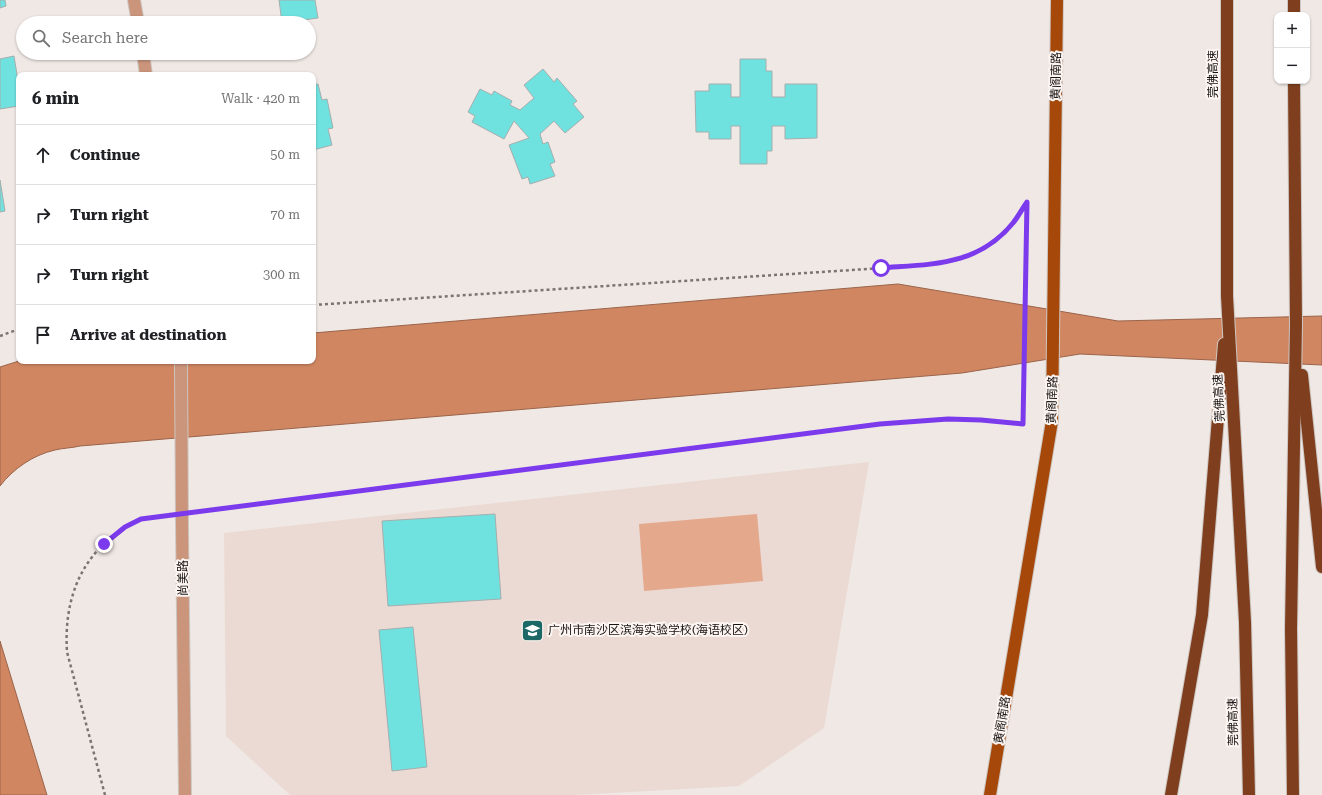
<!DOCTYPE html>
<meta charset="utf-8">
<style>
body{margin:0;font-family:"Roboto Serif","Noto Sans SC",serif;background:#f2f2f2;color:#202124}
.controls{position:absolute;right:12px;top:12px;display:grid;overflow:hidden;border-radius:8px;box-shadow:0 1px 3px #0004}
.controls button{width:36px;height:36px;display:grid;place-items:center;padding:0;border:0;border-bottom:1px solid #e0e0e0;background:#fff;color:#202124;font:20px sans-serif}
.stop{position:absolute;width:12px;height:12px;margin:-9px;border:3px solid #7c3aed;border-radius:50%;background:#fff}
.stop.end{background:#7c3aed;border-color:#fff;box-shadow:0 1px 4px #0008}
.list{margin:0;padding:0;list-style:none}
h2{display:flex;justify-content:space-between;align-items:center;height:52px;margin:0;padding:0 16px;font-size:17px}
h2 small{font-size:13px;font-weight:400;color:#757577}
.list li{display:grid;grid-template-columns:26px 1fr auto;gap:12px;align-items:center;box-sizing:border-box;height:60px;padding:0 16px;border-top:1px solid #e0e0e0}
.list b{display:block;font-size:15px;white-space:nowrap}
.list em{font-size:13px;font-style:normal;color:#757577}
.icon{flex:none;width:22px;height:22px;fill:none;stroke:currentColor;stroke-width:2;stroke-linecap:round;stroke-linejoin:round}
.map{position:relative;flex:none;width:1322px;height:795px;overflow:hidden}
.search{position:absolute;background:#fff;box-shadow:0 1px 3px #0004;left:16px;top:16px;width:300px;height:44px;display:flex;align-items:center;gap:10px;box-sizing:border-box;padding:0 14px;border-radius:22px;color:#757577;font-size:15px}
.panel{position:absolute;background:#fff;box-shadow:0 1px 3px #0004;left:16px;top:72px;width:300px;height:292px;border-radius:8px}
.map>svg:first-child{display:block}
</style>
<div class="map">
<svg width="1322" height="795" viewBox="0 0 1322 795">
<rect width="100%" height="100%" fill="#f0e8e4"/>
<path fill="#eadad3" d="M869,462L824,728L739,786L575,795H290L226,736L224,533Z"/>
<path fill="#e4a88c" d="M757,514L763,581L644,591L639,524Z"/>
<g fill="#d18662" stroke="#99644a">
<path d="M898,284L1118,321L1322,316V365L1080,354L962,373L80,446C72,448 63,448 55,450C33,455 13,469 0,486V367L19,361H313V333Z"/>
<path d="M0,641L47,795H0Z"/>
</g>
<g fill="#6fe2e0" stroke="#a5aeae">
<path d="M0,0H5L6,6L0,8Z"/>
<path d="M279,0H315L318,18L282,23Z"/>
<path d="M14,56L19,87V106L0,109V59Z"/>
<path d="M740,59H766V71H772V97H785V84H817V138L785,139V126H772V151H767V164H740V126H731V139H709V132H696L695,91H709V84H731V97H740Z"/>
<path d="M543,69L554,82L557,78L577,101L573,104L584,117L565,133L554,121L540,134L543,144L548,142L555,162L550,164L555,176L530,184L528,177L522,179L509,145L529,138L514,121L504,139L472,122L475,116L468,112L480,89L492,95L494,91L512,101L510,105L520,110L534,98L524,85Z"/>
<path d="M318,84L322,100L327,99L333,128L328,129L332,145L313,150V85Z"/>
<path d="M0,180L5,211L0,212Z"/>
<path d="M495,514L501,599L388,606L382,521Z"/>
<path d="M413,627L427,767L392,771L379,630Z"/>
</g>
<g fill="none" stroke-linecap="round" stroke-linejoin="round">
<defs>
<g id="minor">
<path d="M134,0L138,23"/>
<path d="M143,53L146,75"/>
<path d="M182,525L185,795"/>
</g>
<path id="major" d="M990,795L1052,421L1057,0"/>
<g id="highway">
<path d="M1227,0V296L1245,622L1249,795"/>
<path d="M1294,0V15"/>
<path d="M1302,375L1322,567"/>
<path d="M1171,795L1202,615L1224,344"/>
<path d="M1293,795L1291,629L1296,323L1294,81"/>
</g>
</defs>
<use href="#minor" stroke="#cdc6c2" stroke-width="14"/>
<use href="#major" stroke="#cdc6c2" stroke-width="14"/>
<use href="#highway" stroke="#cdc6c2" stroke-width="14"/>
<g stroke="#7a7573" stroke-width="2.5" stroke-dasharray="3 3" stroke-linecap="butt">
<path d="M313,305L929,265C937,263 945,263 953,261C989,251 1007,233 1026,203"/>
<path d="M0,336L19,329"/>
<path d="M198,512L880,424L948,419L981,420L1023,424L1027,202"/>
<path d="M105,795L67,652C64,605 77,562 117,533C124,528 133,521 141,519C149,517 158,517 166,516"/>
</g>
<use href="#minor" stroke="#ca957b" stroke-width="12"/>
<use href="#major" stroke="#a6480a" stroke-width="12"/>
<use href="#highway" stroke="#7f3f1e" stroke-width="12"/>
<defs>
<path id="minor-bridge" d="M181,361L182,525"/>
</defs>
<use href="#minor-bridge" stroke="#cdc6c2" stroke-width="14" stroke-linecap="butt"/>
<use href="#minor-bridge" stroke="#ca957b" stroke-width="12"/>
</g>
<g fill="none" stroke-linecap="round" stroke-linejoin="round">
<path stroke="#7c3aed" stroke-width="5" d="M104,544L125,527L141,519L880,424L948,419L981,420L1023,424L1027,202C1022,209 1018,217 1013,223C978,266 932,264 881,268"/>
</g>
<defs>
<symbol id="school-square" viewBox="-11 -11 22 22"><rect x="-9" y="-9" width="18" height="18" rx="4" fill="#1b6867" stroke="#fdf5f1"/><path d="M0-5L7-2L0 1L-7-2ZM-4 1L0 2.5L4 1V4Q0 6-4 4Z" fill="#fff"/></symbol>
</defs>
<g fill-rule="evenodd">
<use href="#school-square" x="520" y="618" width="25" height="25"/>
</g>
<g text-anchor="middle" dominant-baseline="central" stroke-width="4" stroke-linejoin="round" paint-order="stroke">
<g font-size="12" fill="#161312" stroke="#fdf5f1">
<text transform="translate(1213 74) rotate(-90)">莞佛高速</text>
<text transform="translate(1056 76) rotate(-89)">黄阁南路</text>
<text transform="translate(1219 398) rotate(-93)">莞佛高速</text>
<text transform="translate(1052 400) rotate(-88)">黄阁南路</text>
<text transform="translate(183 578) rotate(-90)">尚美路</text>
<text transform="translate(1002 720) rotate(-81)">黄阁南路</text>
<text transform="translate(1233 722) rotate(-91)">莞佛高速</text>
</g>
<g font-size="12" fill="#161312" stroke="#fdf5f1" text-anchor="start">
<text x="548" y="630">广州市南沙区滨海实验学校(海语校区)</text>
</g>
</g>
</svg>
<div class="controls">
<button>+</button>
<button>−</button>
</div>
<div class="stop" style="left:881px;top:268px"></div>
<div class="stop end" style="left:104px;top:544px"></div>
<div class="search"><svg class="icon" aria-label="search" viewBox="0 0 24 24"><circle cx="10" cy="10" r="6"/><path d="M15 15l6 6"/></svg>Search here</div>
<section class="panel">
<h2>6 min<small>Walk · 420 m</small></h2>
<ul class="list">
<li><svg class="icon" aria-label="ahead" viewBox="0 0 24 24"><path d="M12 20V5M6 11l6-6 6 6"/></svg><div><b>Continue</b></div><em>50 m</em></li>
<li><svg class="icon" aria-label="right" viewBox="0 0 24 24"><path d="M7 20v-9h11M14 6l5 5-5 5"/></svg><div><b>Turn right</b></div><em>70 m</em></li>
<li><svg class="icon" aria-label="right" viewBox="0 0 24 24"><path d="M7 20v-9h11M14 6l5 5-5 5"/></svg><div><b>Turn right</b></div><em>300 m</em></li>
<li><svg class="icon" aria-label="arrive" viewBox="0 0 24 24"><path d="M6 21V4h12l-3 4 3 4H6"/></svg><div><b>Arrive at destination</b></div></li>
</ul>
</section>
</div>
